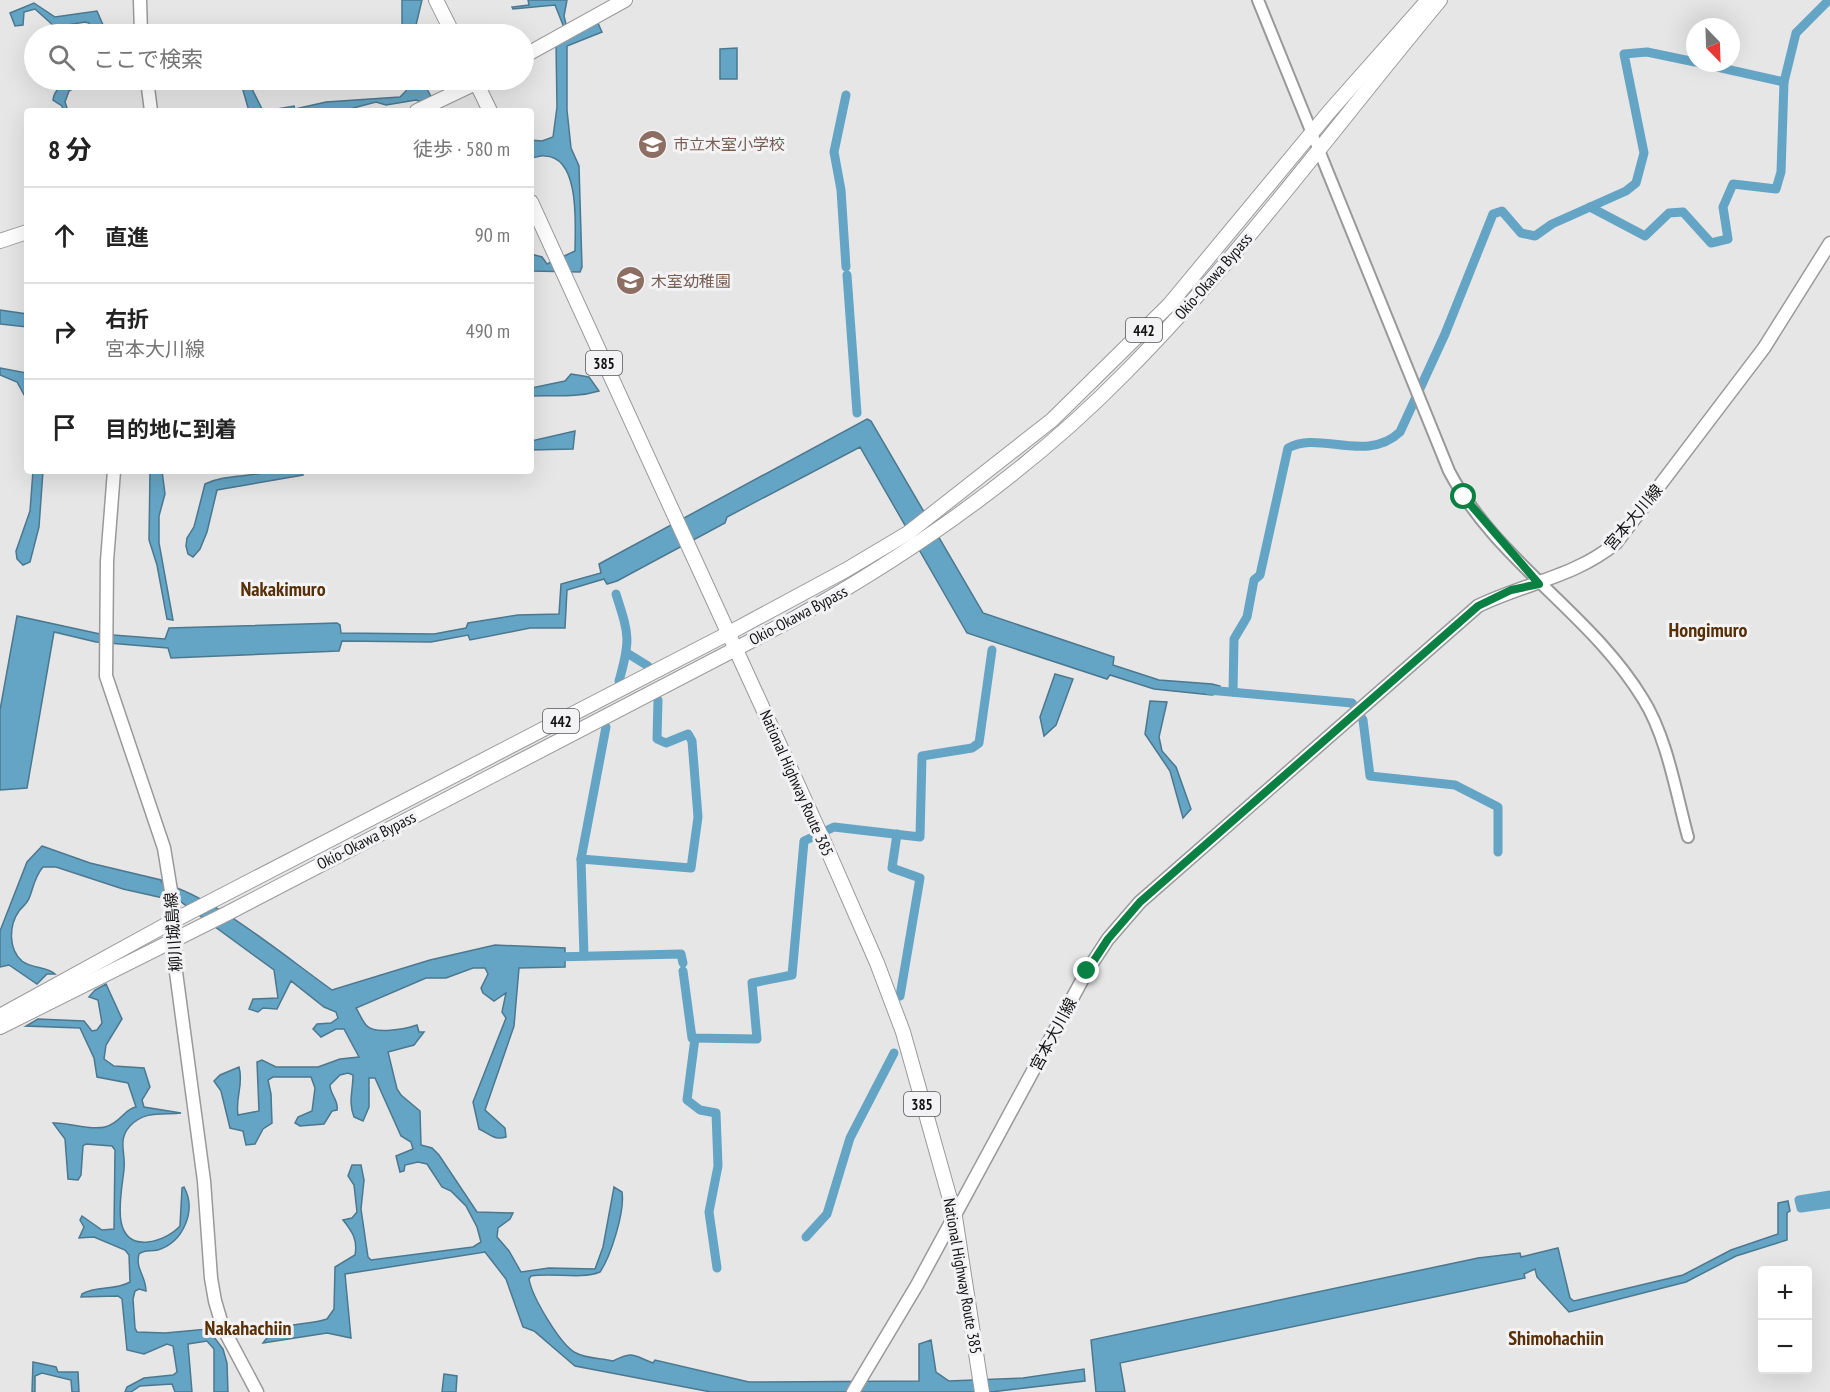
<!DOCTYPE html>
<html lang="ja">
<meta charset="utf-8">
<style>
body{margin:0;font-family:"PT Sans Narrow","Noto Sans JP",sans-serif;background:#f2f2f2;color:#222}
.controls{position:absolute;right:18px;bottom:18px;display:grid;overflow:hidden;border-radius:6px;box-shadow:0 6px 24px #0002}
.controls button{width:54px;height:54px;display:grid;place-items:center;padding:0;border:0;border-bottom:2px solid #e0e0e0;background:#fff;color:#222;font:30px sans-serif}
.compass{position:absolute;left:1686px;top:18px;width:54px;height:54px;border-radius:50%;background:#fff;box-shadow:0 6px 24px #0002;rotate:157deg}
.stop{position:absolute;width:18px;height:18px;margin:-14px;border:4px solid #0b8043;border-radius:50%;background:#fff}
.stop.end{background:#0b8043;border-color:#fff;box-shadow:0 2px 6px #0008}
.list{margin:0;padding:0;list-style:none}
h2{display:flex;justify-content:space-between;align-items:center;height:78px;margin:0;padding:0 24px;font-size:26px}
h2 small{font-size:20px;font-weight:400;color:#767676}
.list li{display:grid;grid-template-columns:39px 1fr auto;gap:18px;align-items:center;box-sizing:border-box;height:96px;padding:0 24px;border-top:2px solid #e0e0e0}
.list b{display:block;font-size:22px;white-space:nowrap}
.list p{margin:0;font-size:20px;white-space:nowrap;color:#767676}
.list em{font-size:20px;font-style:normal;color:#767676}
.icon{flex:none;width:33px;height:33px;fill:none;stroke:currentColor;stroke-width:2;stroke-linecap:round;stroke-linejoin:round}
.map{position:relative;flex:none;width:1830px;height:1392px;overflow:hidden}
.search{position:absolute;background:#fff;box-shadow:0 6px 24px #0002;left:24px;top:24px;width:510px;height:66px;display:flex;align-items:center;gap:15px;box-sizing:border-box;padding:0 21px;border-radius:33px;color:#767676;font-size:22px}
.panel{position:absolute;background:#fff;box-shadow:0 6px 24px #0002;left:24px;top:108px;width:510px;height:366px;border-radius:6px}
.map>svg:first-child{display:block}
</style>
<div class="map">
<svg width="1830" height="1392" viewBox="0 0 1830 1392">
<rect width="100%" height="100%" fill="#e6e6e7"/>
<g fill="#64a4c4" stroke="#4c788f" stroke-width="1.5">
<path d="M402,0H422L416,25L417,34H402Z"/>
<path d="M528,0H567L564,16L569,36L597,21L602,32L567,46V110L571,148L579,166L582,267L580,272L531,271V254L542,257L547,264L575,251C575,228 581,157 545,156C540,155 536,158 531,158V140L542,141L553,137L557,107L556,43L563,39V25L555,5L513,9L512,7L529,5Z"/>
<path d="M34,3L55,17L97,11L107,34H94L89,23L85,22L55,27L35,9L24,12L23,25L15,26L10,13Z"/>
<path d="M737,48V79H720V49Z"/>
<path d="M73,80H88L69,91L65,102L68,111H63L62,106L53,100C54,89 64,84 73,80Z"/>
<path d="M240,80H252V89L263,111H249Z"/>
<path d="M408,80H422L439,111H425L422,102L416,100L386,105L376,102L342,111H265L294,106L295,109L326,102L400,97L406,91Z"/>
<path d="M0,310L27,314V327L0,324Z"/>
<path d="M0,368L27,373V400L17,382L0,375Z"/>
<path d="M571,374L589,377L599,391C576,398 554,395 531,396V388L565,381Z"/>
<path d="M867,419L871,421L983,613L1114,657L1113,665L1159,680L1212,684L1220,686V693L1212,695L1154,689L1110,675L1107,679L967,633L860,447L727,517L725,523L617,581L607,584L604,579L567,590L565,628H530L470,640L468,635L431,642L342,641L339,651L171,658L168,648L96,642L54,632L27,788L0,790V710L17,616L100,634L165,639L169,628L337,623L340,625L341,633L434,634L466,628L468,623L518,615L559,614L561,584L601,573L599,564Z"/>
<path d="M575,431L573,449L531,450V441Z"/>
<path d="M33,471H43L39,527L30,562L23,565L17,559L16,551L30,511Z"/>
<path d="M150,471H162L165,494L159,516V543L173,620L167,619L157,565L149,540Z"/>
<path d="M270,471H303V475L217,490L207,532L200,549L193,557L188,554L186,546L187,538L194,527L205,484C226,474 247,478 270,471Z"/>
<path d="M1055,674L1073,679L1056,725L1044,736L1040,717Z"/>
<path d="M1150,701L1167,702L1159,737L1162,751L1176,767L1191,809L1183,818L1170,771L1145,734Z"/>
<path d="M42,846L90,863L161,880L162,883C213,896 287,958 332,990L430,960L495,945L565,948V967L519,968L514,1026L485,1110L505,1128L506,1137C494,1141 489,1133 479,1129L473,1102L506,1018L502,1012L506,993L494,1001L483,993L481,988L488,974L485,968H473L446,978H426L356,1008C359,1013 362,1020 366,1025C374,1035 405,1029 417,1025L419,1032H424L414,1045L388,1052L397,1089L401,1095L420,1111L421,1145L432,1148L439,1155L477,1212L513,1213L510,1219L498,1228L497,1237L509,1251L521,1272L549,1268L595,1269L603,1247L614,1187L622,1192C625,1211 611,1256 600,1272C580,1280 553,1272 531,1276L529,1279C532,1297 561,1346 576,1353C587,1359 601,1358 613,1361C634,1351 632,1355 653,1363L655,1360L749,1382L919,1381V1344L931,1340L936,1372L949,1381L1023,1378L1084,1369L1085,1381L991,1392H711L575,1366L534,1331L523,1327L506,1279L485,1252L345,1274L351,1338L327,1333L263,1343C279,1319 303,1327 327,1319L334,1309L335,1267L355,1255C358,1240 352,1231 343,1220L352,1218L357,1212L354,1185L348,1176L352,1165H361L364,1180L361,1209L368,1257L371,1260L473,1247L481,1242L477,1227L466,1206L451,1191L442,1187L427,1164L418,1162L405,1165L404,1171L400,1172L396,1156L413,1149L411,1142L401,1136L375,1078H369V1107L363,1121L354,1117C348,1102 353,1091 353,1075L348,1073L340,1075L330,1085C330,1095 339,1100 337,1110L332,1111L324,1124L300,1126L295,1123L298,1117L312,1111L315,1088L311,1077H273L268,1080L271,1094L272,1123L263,1129L255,1144L246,1145L243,1131L230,1128L221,1091L214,1081L220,1075L239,1067C244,1084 235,1098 238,1115L259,1111L257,1062L262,1060L276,1067H318L340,1059L359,1057L344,1029H336L321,1037L313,1029L317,1024L331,1023L338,1018L336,1012L324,1007L291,981L277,1009L263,1008L258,1012L249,1009L253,999L278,998L274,970L181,902L123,889L56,867H43C35,876 34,885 30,896C28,903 23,906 19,911C9,925 8,949 22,961C32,969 47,966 55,974H47L37,984L9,965L0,967V931L27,862Z"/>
<path d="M106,984L122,1019L106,1045L104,1059L114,1066L144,1068L150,1087L142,1100L144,1107L181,1113C164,1115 145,1110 130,1126C117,1140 126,1153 124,1169C122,1192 108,1246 148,1242C159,1241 173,1234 180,1226L182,1188L184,1187C197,1211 183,1242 158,1250C150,1252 146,1249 139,1254C135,1269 146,1276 146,1291L139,1289L135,1291L133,1299L135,1328L137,1332L165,1333L208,1329L223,1349L227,1363L228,1392H214V1349L207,1341L188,1344L192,1392H175L172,1384L140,1386L131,1392H125L127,1387L144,1378L173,1375L177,1372L173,1346L167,1344L144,1354L127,1350L122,1299L118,1296L81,1297L82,1294C97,1285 115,1291 130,1282L129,1255L125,1250L94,1237L79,1238L84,1227L80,1220L82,1216L102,1230L114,1229L115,1150L112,1146L86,1144L83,1146L81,1175L78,1180L68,1179L65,1139L53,1123C69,1122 89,1131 105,1127C121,1123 125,1108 136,1107L128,1083L97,1077L94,1058L80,1028L26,1026L38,1019L84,1021L92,1031L97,1030L102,1023L98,1000L89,997L95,990Z"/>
<path d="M1788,1201L1790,1211L1787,1213V1240L1736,1256L1686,1282L1569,1312L1537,1277L1535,1269L1524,1274L1525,1278L1120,1363L1125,1392H1096L1091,1340L1478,1258L1520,1253L1521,1257L1558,1248L1570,1298L1574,1301L1683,1275L1731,1250L1778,1234V1203Z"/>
<path d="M33,1362L56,1367L58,1372H78L79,1392H72L71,1380L42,1373L35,1376V1392H32Z"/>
<path d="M444,1374L457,1376L456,1392H442Z"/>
</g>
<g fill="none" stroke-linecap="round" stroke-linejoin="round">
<g stroke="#64a4c4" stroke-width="9">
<path d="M1699,63L1784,82"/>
<path d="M846,95L834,152L841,190L846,267"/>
<path d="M1590,207L1645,236L1669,213L1683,212L1711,243L1728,239L1723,207L1733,184L1776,189L1781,172L1784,82L1796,33L1829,0"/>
<path d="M847,275L857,413"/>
<path d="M616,594C629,635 631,639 619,681"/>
<path d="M627,653L648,666"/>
<path d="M1208,690L1352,703L1363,720L1370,776L1455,785L1498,807V852"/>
<path d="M1233,692L1234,639L1247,617L1254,580L1260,575L1288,448C1318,430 1366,464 1400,432L1445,334L1493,214L1502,211L1521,233L1535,236L1552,224L1626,191L1636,183L1644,153L1624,54L1647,52L1695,62"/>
<path d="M897,834L892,868L920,878L900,996"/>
<path d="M581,859L691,868L698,817L692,741L688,734L666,743L657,739L658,700"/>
<path d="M584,956L581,859L606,727"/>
<path d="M553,957L681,954L683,963"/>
<path d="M683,971L692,1038L757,1039L752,983L792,975L804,841L834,827L920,837L922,756L972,748L979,743L992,650"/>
<path d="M695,1038L687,1100L700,1110L716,1113L718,1166L709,1212L717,1268"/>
<path d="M1830,1195L1799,1200L1801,1208L1830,1204"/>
<path d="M806,1237L827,1214L850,1138L894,1053"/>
</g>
<defs>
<path id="tertiary" d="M1258,0L1449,471C1496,561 1591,613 1643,699C1667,737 1676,793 1688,837"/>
<g id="secondary">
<path d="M140,0L141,34"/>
<path d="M147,80L151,111"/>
<path d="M114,471L107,561L106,676L164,848L173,903L176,972L204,1181L211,1278L215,1301L223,1328L257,1392"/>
<path d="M853,1392L917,1285L1087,971L1108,939L1140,902L1478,606C1525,583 1575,577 1616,543L1764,348L1830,243"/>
</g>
<g id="trunk">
<path d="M436,0L453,34"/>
<path d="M524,56L625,0"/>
<path d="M475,80L490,111"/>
<path d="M417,111L482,80"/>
<path d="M531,202L824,842L877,963L903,1032L955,1217L982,1392"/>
<path d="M0,241L27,232"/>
<path d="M0,1016L173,921L729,633L846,570L908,533L1052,420L1169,305L1329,112L1428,0"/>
<path d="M0,1027L228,913L795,618C915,551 1029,471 1125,373C1240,257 1336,125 1440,0"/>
</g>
</defs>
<use href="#tertiary" stroke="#99999b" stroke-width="14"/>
<use href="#secondary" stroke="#99999b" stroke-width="15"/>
<use href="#trunk" stroke="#99999b" stroke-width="16"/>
<use href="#tertiary" stroke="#fff" stroke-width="10"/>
<use href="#secondary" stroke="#fff" stroke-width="12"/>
<use href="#trunk" stroke="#fff" stroke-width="14"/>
</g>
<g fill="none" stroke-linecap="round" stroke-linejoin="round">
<path stroke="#0b8043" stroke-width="8" d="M1087,971L1108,939L1140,902L1478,606L1511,590L1539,584L1464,497"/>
</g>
<defs>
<symbol id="school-disc" viewBox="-11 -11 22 22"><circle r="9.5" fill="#8d6e63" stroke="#f3f3f5"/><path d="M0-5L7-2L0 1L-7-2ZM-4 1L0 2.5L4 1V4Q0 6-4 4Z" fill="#fff"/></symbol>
</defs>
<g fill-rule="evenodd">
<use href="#school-disc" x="636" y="128" width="33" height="33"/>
<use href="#school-disc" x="614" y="264" width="33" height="33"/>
</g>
<g text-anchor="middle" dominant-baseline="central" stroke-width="6" stroke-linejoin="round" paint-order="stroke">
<g fill="#f3f3f5" stroke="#565657" stroke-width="1.5">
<rect x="1126" y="318" width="36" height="24" rx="4.5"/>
<rect x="586" y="351" width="36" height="24" rx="4.5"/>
<rect x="543" y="709" width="36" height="24" rx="4.5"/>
<rect x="904" y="1092" width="36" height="24" rx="4.5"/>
</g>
<g font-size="15" font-weight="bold" fill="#131313">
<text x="1144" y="330">442</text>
<text x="604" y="363">385</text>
<text x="561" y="721">442</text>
<text x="922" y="1104">385</text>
</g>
<g font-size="16" fill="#785e54" stroke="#f3f3f5" text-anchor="start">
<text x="673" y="144">市立木室小学校</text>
<text x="651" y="281">木室幼稚園</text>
</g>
<g font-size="16" fill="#131313" stroke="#f3f3f5">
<text transform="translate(1213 276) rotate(-49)">Okio-Okawa Bypass</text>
<text transform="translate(1633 517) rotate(-50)">宮本大川線</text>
<text transform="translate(798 615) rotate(-28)">Okio-Okawa Bypass</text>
<text transform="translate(797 783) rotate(66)">National Highway Route 385</text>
<text transform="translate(366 840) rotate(-27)">Okio-Okawa Bypass</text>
<text transform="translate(173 932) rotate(-94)">柳川城島線</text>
<text transform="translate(1053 1034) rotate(-62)">宮本大川線</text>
<text transform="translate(963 1276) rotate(80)">National Highway Route 385</text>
</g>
<g font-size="20" font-weight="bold" fill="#592f05" stroke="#f3f3f5">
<text x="283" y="589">Nakakimuro</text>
<text x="1708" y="630">Hongimuro</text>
<text x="248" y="1328">Nakahachiin</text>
<text x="1556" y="1338">Shimohachiin</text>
</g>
</g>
</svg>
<div class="controls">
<button>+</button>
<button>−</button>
</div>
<svg class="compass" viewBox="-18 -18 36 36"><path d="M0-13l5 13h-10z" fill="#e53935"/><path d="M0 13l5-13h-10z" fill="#767676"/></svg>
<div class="stop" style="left:1464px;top:497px"></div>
<div class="stop end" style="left:1087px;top:971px"></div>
<div class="search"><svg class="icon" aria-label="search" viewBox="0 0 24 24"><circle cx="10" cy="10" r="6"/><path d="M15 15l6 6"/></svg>ここで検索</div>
<section class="panel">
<h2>8 分<small>徒歩 · 580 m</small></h2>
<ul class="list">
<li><svg class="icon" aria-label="ahead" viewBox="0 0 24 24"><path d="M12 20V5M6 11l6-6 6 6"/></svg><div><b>直進</b></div><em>90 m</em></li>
<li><svg class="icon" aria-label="right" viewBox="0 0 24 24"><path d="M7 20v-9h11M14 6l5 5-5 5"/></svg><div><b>右折</b><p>宮本大川線</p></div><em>490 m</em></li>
<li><svg class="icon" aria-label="arrive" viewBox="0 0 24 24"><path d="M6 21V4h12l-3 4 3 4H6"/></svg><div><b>目的地に到着</b></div></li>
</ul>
</section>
</div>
